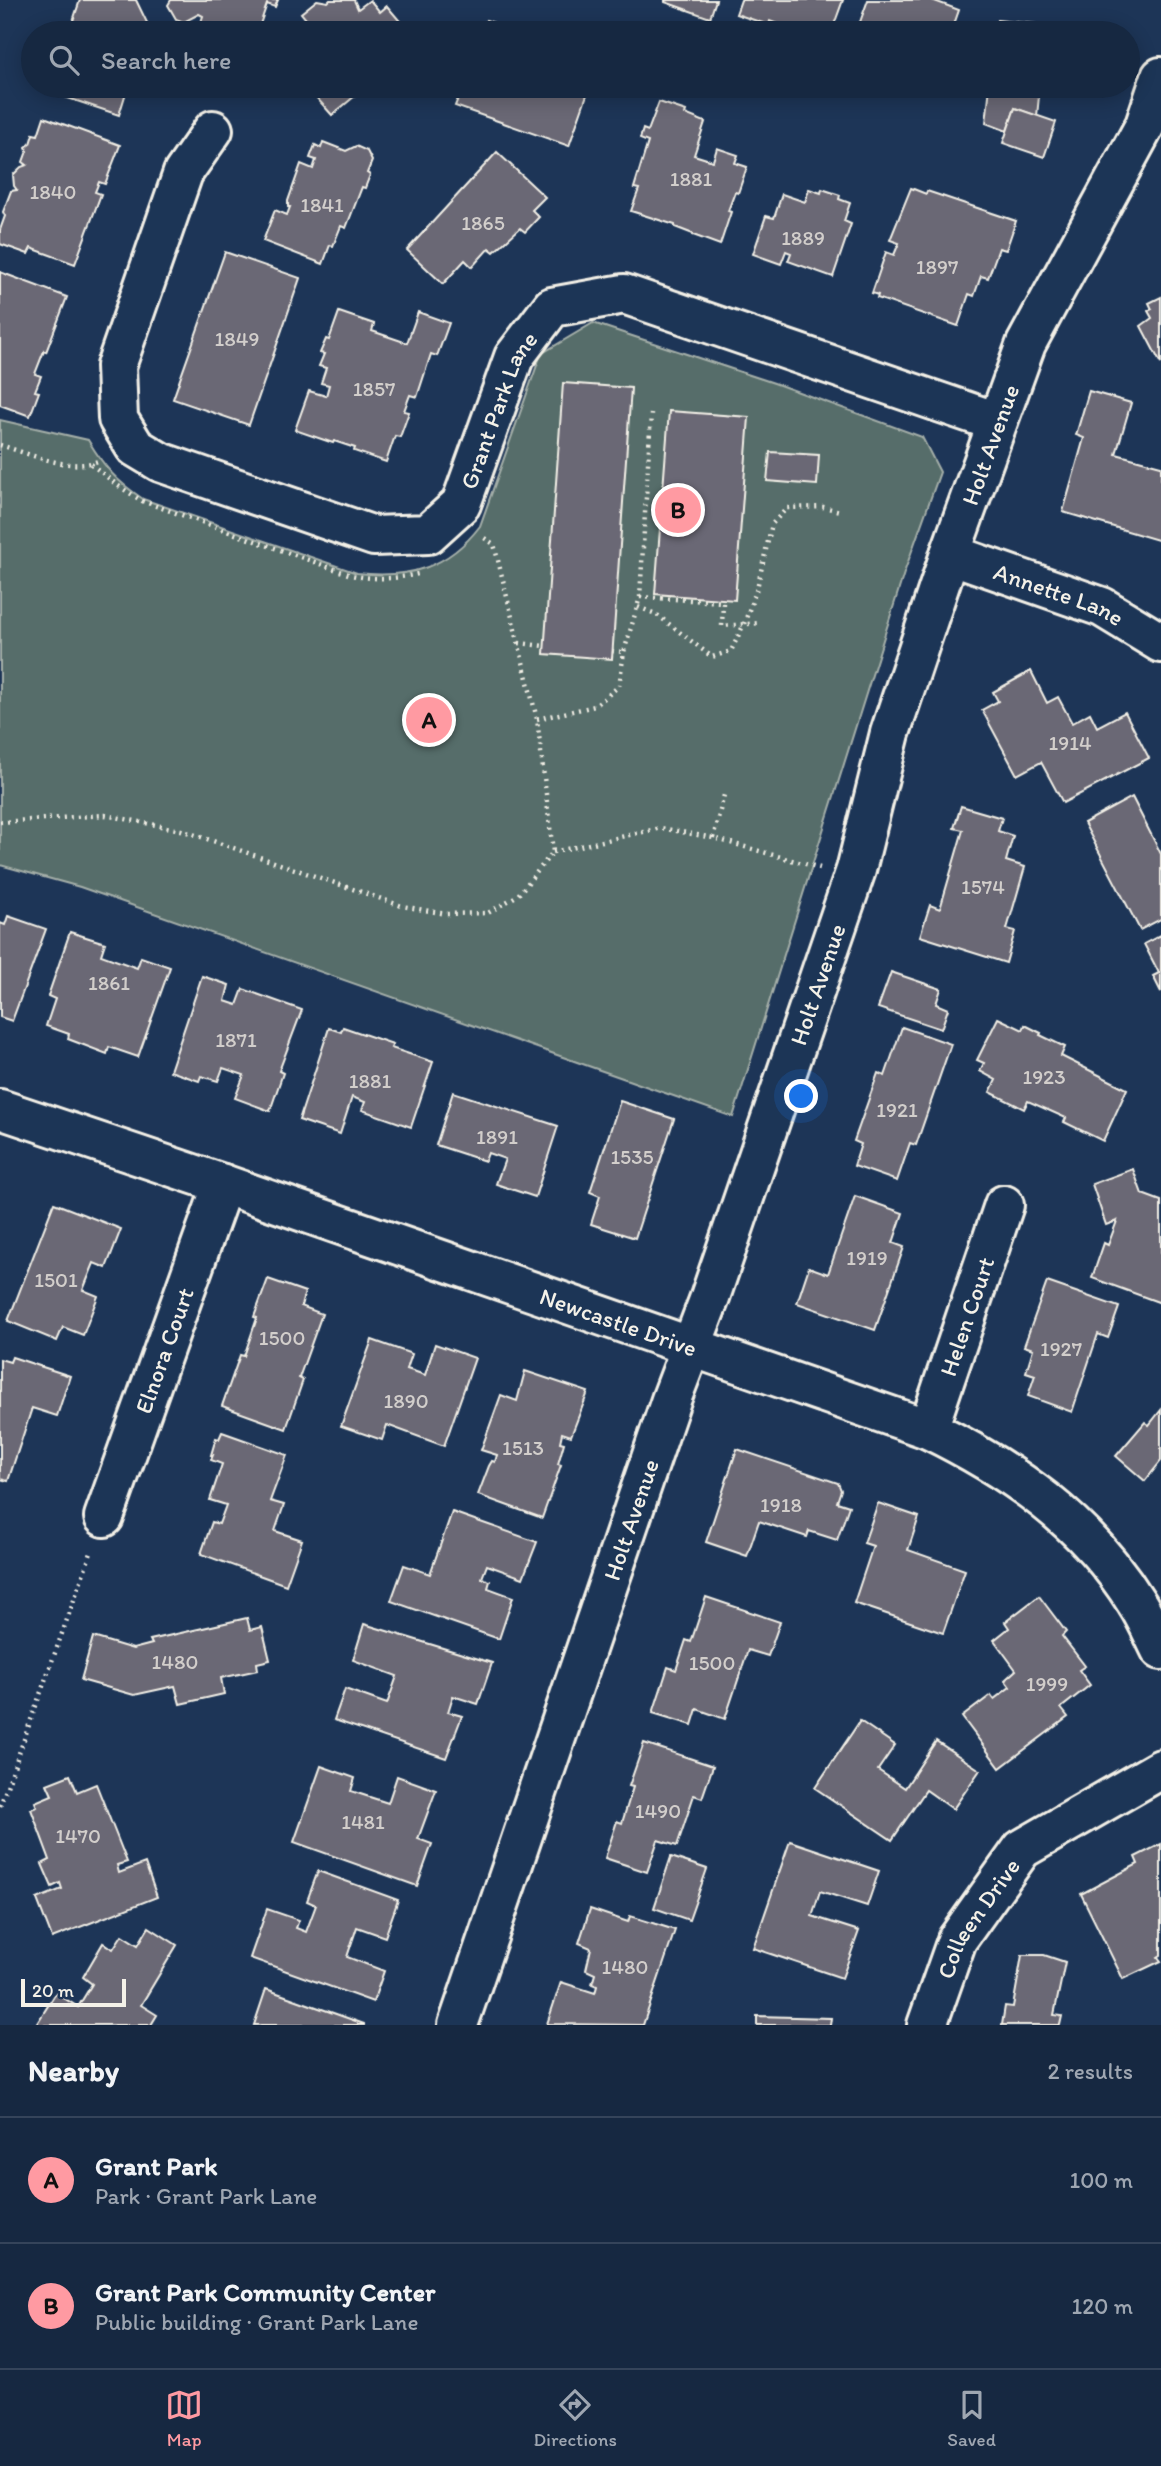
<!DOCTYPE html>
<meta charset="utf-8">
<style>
body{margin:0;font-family:Itim,sans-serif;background:#23344c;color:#f1f3f6}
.scale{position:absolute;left:21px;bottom:18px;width:105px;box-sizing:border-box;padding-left:7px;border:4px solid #f4f1e8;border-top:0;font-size:19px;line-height:24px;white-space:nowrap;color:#f4f1e8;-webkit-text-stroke:5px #1d3557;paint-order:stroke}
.you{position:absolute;left:802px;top:1097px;width:24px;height:24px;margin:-18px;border:5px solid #fff;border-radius:50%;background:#1a73e8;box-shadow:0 0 0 10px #1a73e833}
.badge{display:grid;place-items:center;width:46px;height:46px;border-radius:50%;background:#ff9aa2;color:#111;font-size:23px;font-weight:700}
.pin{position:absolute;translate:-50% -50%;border:4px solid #fff;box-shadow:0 2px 7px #0006}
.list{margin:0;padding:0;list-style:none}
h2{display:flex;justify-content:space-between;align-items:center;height:91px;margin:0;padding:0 28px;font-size:30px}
h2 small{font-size:23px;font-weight:400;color:#9ea6b1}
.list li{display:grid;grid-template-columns:46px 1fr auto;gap:21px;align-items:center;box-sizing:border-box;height:126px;padding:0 28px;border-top:2px solid #35445a}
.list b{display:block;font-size:26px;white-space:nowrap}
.list p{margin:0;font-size:23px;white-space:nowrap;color:#9ea6b1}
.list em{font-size:23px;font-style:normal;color:#9ea6b1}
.icon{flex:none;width:38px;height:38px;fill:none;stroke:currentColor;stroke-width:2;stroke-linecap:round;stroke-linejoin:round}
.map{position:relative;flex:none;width:1161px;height:2025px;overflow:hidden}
.search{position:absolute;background:#162841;box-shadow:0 4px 18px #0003;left:21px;right:21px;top:21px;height:77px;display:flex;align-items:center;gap:18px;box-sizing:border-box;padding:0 24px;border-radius:38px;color:#9ea6b1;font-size:26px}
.sheet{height:343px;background:#162841}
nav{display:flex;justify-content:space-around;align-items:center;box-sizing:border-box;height:98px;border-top:2px solid #35445a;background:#162841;font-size:19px;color:#9ea6b1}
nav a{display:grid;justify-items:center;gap:4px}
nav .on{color:#ff9aa2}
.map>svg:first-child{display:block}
</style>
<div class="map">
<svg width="1161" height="2025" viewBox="0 0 1161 2025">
<rect width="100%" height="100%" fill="#1d3557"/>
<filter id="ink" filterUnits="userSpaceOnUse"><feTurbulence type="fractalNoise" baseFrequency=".0143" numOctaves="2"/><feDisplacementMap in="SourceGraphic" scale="14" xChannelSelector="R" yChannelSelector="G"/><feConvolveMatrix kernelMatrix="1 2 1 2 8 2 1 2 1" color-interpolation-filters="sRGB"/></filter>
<g filter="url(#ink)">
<path fill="#566d6a" stroke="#a5afa9" stroke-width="2" d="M593,323L774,383L922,437L940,472L904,573L733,1117L80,887L0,865V420L88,440C105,468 116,481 143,499L357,573C409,579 448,568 480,526L541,354Z"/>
<g fill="#6a6774" stroke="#f4f1e8" stroke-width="2">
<path d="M80,0H136L152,33H69Z"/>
<path d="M171,0H278L275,7L267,4L257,33H225L200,25L203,16L199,14L184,22L176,19L168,5Z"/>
<path d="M317,0L328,2L330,0H354L358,9L370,0L380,12L387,6L410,33H294L292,30L306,19L301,13Z"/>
<path d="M665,0H716L710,18L665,2Z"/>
<path d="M741,0H843L831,33H801L770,21L769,25L736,14Z"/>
<path d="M868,0H932L959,10L951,33H856Z"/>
<path d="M486,20L522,33H481Z"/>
<path d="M997,20L1046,25L1045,33H995Z"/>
<path d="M52,86H128L119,115L50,92Z"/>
<path d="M306,86H367L332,115Z"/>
<path d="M463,86H590L569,146L455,106Z"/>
<path d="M990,86H1040L1037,116L1015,108L1007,131L986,123Z"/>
<path d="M659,102L686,111L685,114L705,122L694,155L713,161L717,148L738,155L735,163L747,167L738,193L735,192L728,211L731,212L720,245L693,235V234L675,227V225L631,211L639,189L634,188L648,142L640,139L643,129L648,131Z"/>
<path d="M1015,108L1056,122L1044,157L1003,143Z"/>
<path d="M44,117L120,145L105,184L99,182L95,192L101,194L75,264L31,248L28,254L0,244V230L5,216L3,212L11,191L17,190L14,186L13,175L21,167L27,165L23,162L27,151L26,147L30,144L33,134L38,135Z"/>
<path d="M323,142L346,151L356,146L367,151L372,161L367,173L370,175L365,188L362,187L346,228L341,226L333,246L330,245L323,264L263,241L275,210L287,215L290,207H288V201L301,164L313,169L316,160L310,158L315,145L321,148Z"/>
<path d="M497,152L545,197L532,210L539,217L525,232L520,228L494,252L489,248L472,267L465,260L443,284L407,250Z"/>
<path d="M911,188L926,194L927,191L1016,221L1006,250L999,248L988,278L981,276L974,296L969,294L958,326L877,298L878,295L872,293L886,252L894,255L899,243L890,240Z"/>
<path d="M809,189L821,193L822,189L840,195L839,199L850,203L844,221L851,224L833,277L788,261L791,253L786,251L781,264L753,254L766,216L774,218L782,194L805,202Z"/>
<path d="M225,252L300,278L249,425L173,399Z"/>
<path d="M0,272L67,297L46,352L44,351L35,374L41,376L35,391L39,392L30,416L0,405Z"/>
<path d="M1161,297V364L1141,326L1152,318L1148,311L1152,309L1149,303Z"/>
<path d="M339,312L374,324L372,331L407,343L418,312L449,323L437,356L431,354L417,397L410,395L404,411L409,412L400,437L395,436L386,462L354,451L355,448L334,441L333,443L295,430L309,391L326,396L329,385L321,383L326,368L319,366L324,354L320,353L326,339L329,340Z"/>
<path d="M563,383L631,388L612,659L544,654Z"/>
<path d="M1089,391L1131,403L1116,454L1161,466V541L1063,512L1084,438L1076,435Z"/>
<path d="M669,411L749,417L735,600L655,594Z"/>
<path d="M770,452L819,455L817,485L767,481Z"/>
<path d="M1031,671L1047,703L1058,697L1072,723L1090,713L1097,727L1125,712L1149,758L1063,803L1041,762L1017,775L982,710L998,701L993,692Z"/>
<path d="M1132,797L1161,854V919L1140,930L1084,823Z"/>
<path d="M961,806L1002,818L998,831L1013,836L1006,861L1025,867L1007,929L1015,931L1006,963L920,936L930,905L940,909L963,830L954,828Z"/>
<path d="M8,916L46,929L12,1021L0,1017V923L5,925Z"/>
<path d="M70,932L105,943L101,955L137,968L141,957L170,967L138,1057L109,1047L107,1054L68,1039L69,1034L46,1026L55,999L48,996Z"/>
<path d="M1161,935V992L1153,976L1159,973L1144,944Z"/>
<path d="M891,972L941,989L936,1004L948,1009L941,1029L878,1008Z"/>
<path d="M202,976L229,985L225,1001L237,1005L243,989L302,1010L279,1071L283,1073L270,1111L235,1098L244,1075L223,1068L218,1081L201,1076L199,1081L170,1071Z"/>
<path d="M998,1018L1023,1030L1025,1025L1041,1033L1040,1035L1065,1047L1061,1056L1127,1089L1103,1141L1064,1122L1066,1118L1028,1101L1024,1109L990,1092L996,1080L980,1071L984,1063L977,1060Z"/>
<path d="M343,1027L393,1044L391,1048L433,1062L411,1127L362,1110L365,1102L352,1097L340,1134L299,1120L329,1028L341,1032Z"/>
<path d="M902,1027L951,1044L916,1145L910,1143L897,1181L854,1166L861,1144L854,1141L878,1073L885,1076Z"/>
<path d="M453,1092L558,1126L535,1197L496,1184L505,1159L488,1153L485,1161L436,1145Z"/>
<path d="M620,1101L674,1119L635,1238L591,1224L600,1196L590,1192Z"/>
<path d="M1133,1169L1142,1194L1161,1201V1303L1092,1278L1104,1243L1108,1245L1117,1221L1106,1225L1092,1184Z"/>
<path d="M855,1196L903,1213L893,1243L904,1247L875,1330L797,1303L809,1267L828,1274Z"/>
<path d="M54,1203L121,1229L106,1268L94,1263L83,1290L98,1296L83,1335L63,1327L57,1341L8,1321Z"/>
<path d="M268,1279L305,1292L301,1306L322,1314L299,1378L303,1380L286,1429L222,1406L240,1355L244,1356L257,1318L254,1317Z"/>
<path d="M1047,1282L1119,1307L1108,1338L1098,1334L1072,1412L1028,1396L1035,1375L1026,1372L1033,1349L1024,1346Z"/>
<path d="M372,1340L412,1354L407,1369L425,1375L435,1344L475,1358L444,1446L387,1425L382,1440L341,1426Z"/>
<path d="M12,1357L70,1376L57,1416L32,1408L8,1481L0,1479V1359L10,1362Z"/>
<path d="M525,1371L588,1392L571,1436L562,1433L560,1442L564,1443L558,1464L561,1465L542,1518L478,1495L489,1466L492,1461L495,1462L497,1455L481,1450L501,1395L517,1401Z"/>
<path d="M1161,1410V1461L1145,1481L1116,1456L1145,1422L1149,1425Z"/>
<path d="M222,1432L287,1455L270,1501L284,1505L275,1531L302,1540L286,1585L201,1554L212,1522L219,1524L226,1505L210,1500L222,1464L211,1460L213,1455H211L216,1438L219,1439Z"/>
<path d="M737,1449L838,1483L841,1490L837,1502L849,1506L837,1540L809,1531L807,1537L759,1521L747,1556L706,1542Z"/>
<path d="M878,1503L919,1517L908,1550L965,1570L943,1633L854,1603L873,1546L864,1543Z"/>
<path d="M452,1512L537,1542L523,1578L487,1565L482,1578L490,1581L488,1588L513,1597L499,1639L391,1601L404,1565L430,1574Z"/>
<path d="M1039,1596L1066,1632L1062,1636L1085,1666L1079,1670L1090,1685L1061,1708L1068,1717L1000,1768L962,1717L991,1695L994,1699L1010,1687L1005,1680L1016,1670L994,1640L1009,1628L1005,1622Z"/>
<path d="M706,1597L780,1622L768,1656L748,1650L725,1719L697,1709L692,1725L653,1713L668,1667L676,1670L686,1640L691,1642Z"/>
<path d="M247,1618L250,1630L262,1627L270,1660L257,1663L258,1670L221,1678L224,1694L180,1704L175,1686L134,1695L81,1680L93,1637L133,1649L152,1644L150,1640Z"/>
<path d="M364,1624L492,1663L478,1704L453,1696L448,1712L462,1716L446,1758L334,1720L345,1689L387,1704L397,1676L353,1660Z"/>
<path d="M860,1721L895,1745L878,1770L905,1788L936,1741L980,1770L953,1809L926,1790L892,1840L815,1788Z"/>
<path d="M644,1743L713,1766L702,1798L694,1795L677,1846L658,1840L647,1872L605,1858L617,1821L622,1823L633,1787L629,1786Z"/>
<path d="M321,1766L355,1778L351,1791L388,1803L397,1776L436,1790L418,1839L432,1844L417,1886L294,1842Z"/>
<path d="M70,1775L77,1792L96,1784L127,1862L117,1865L119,1873L145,1863L157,1897L52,1938L37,1899L62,1889L60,1883L52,1887L42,1864L50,1860L31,1809L37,1807L35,1802L52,1795L47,1784Z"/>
<path d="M790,1841L879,1871L867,1906L820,1891L812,1916L859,1931L842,1978L753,1948Z"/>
<path d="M1161,1844V1955L1158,1957L1161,1961L1123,1979L1081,1894L1138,1864L1135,1857Z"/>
<path d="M671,1857L707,1869L689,1920L654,1908Z"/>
<path d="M318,1871L398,1900L385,1937L357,1927L347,1957L384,1971L373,2002L250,1958L267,1909L299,1920L296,1928L306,1932L316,1905L307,1901Z"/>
<path d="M590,1909L628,1922L630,1916L675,1930L643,2025L547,2024L561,1982L595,1993L597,1986L592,1984L595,1974L586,1970L591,1948L579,1943Z"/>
<path d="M149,1927L177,1945L141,2005L157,2015L151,2025H36L56,1993L78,2007L92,1984L83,1977L103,1943L113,1949L122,1935L138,1945Z"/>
<path d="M1022,1955H1044L1065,1962L1054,2015L1062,2016L1060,2025H1002L1005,2006L1013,2007Z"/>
<path d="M266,1989L364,2024V2025H254Z"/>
<path d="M757,2016L831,2018L830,2025H757Z"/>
</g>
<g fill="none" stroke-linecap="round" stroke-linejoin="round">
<defs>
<g id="minor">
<path id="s1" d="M213,130L183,173L116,366L118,419L135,447L160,462L374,536L428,534L461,504L514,357L552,307L624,294L997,422"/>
<path id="s2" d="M950,554L1102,607L1161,643"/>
<path id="s3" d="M0,1109L223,1184L928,1429C1012,1470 1086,1521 1136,1602C1146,1617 1153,1634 1161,1650"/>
<path id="s4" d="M928,1429L1004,1205"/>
<path id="s5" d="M104,1517L223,1184"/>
<path id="s6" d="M458,2025L671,1400L709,1300L856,870L890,733L950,554L1026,344L1145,125L1161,77"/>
<path id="s7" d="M927,2025L957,1940L1022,1849L1161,1769"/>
</g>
</defs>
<use href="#minor" stroke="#f4f1e8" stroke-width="44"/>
<g stroke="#f4f1e8" stroke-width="4.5" stroke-dasharray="2 5" stroke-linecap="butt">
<path d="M0,445C31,454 69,473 101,460"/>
<path d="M91,464L117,485L142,501L351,575C374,580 395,579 418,574"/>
<path d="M640,597L723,602L722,626L760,623"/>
<path d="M638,607L656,614L712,657L731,651L744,624L757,588L772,524L787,508L823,507L840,511"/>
<path d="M519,643L544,646"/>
<path d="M612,651L624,652"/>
<path d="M537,719L595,706L619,686L624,652L640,597L651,414"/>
<path d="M0,822L105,815L181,830L402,906L446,914L488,913L518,895L553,852L537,719L494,544L481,536"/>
<path d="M713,838L724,795"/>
<path d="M553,852L661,828L713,838L820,868"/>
<path d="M0,1806L92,1550"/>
</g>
<use href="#minor" stroke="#1d3557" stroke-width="38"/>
</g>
</g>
<g text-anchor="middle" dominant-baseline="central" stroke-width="5" stroke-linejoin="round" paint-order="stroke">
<g font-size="21" fill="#d2cecb">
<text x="691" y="178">1881</text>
<text x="53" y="191">1840</text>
<text x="322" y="204">1841</text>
<text x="483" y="222">1865</text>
<text x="803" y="237">1889</text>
<text x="937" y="266">1897</text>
<text x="237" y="338">1849</text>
<text x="374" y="388">1857</text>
<text x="1070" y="742">1914</text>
<text x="983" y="886">1574</text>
<text x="109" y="982">1861</text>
<text x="236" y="1039">1871</text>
<text x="1044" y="1076">1923</text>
<text x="370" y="1080">1881</text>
<text x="897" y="1109">1921</text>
<text x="497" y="1136">1891</text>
<text x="632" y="1156">1535</text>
<text x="867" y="1257">1919</text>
<text x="56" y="1279">1501</text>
<text x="282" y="1337">1500</text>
<text x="1061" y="1348">1927</text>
<text x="406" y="1400">1890</text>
<text x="523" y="1447">1513</text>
<text x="781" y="1504">1918</text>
<text x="175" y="1661">1480</text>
<text x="712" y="1662">1500</text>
<text x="1047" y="1683">1999</text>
<text x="658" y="1810">1490</text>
<text x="363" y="1821">1481</text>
<text x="78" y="1835">1470</text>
<text x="625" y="1966">1480</text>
</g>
<g font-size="24" fill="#f4f1e8" stroke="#1d3557">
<text stroke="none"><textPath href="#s1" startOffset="798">Grant Park Lane</textPath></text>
<text stroke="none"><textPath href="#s6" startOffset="1668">Holt Avenue</textPath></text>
<text stroke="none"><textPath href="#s2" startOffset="116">Annette Lane</textPath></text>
<text stroke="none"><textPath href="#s6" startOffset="1101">Holt Avenue</textPath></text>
<text stroke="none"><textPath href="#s4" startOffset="119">Helen Court</textPath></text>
<text stroke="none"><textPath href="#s3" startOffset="654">Newcastle Drive</textPath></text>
<text stroke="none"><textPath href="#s5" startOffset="177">Elnora Court</textPath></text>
<text stroke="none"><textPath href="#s6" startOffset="534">Holt Avenue</textPath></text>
<text stroke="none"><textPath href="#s7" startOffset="119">Colleen Drive</textPath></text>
</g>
</g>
</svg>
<div class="scale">20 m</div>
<div class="you"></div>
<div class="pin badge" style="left:429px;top:720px">A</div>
<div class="pin badge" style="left:678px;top:510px">B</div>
<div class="search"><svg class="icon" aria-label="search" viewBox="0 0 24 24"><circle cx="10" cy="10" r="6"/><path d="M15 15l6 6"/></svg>Search here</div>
</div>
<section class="sheet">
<h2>Nearby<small>2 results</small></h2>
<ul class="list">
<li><span class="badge">A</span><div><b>Grant Park</b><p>Park · Grant Park Lane</p></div><em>100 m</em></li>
<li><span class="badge">B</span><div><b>Grant Park Community Center</b><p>Public building · Grant Park Lane</p></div><em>120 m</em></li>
</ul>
</section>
<nav>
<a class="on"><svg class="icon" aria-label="map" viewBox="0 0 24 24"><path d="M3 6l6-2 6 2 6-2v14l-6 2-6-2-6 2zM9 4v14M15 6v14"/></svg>Map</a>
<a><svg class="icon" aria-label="directions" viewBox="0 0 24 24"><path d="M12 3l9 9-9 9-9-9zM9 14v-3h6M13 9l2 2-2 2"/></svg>Directions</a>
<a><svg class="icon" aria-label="saved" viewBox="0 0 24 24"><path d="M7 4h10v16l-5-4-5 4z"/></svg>Saved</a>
</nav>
